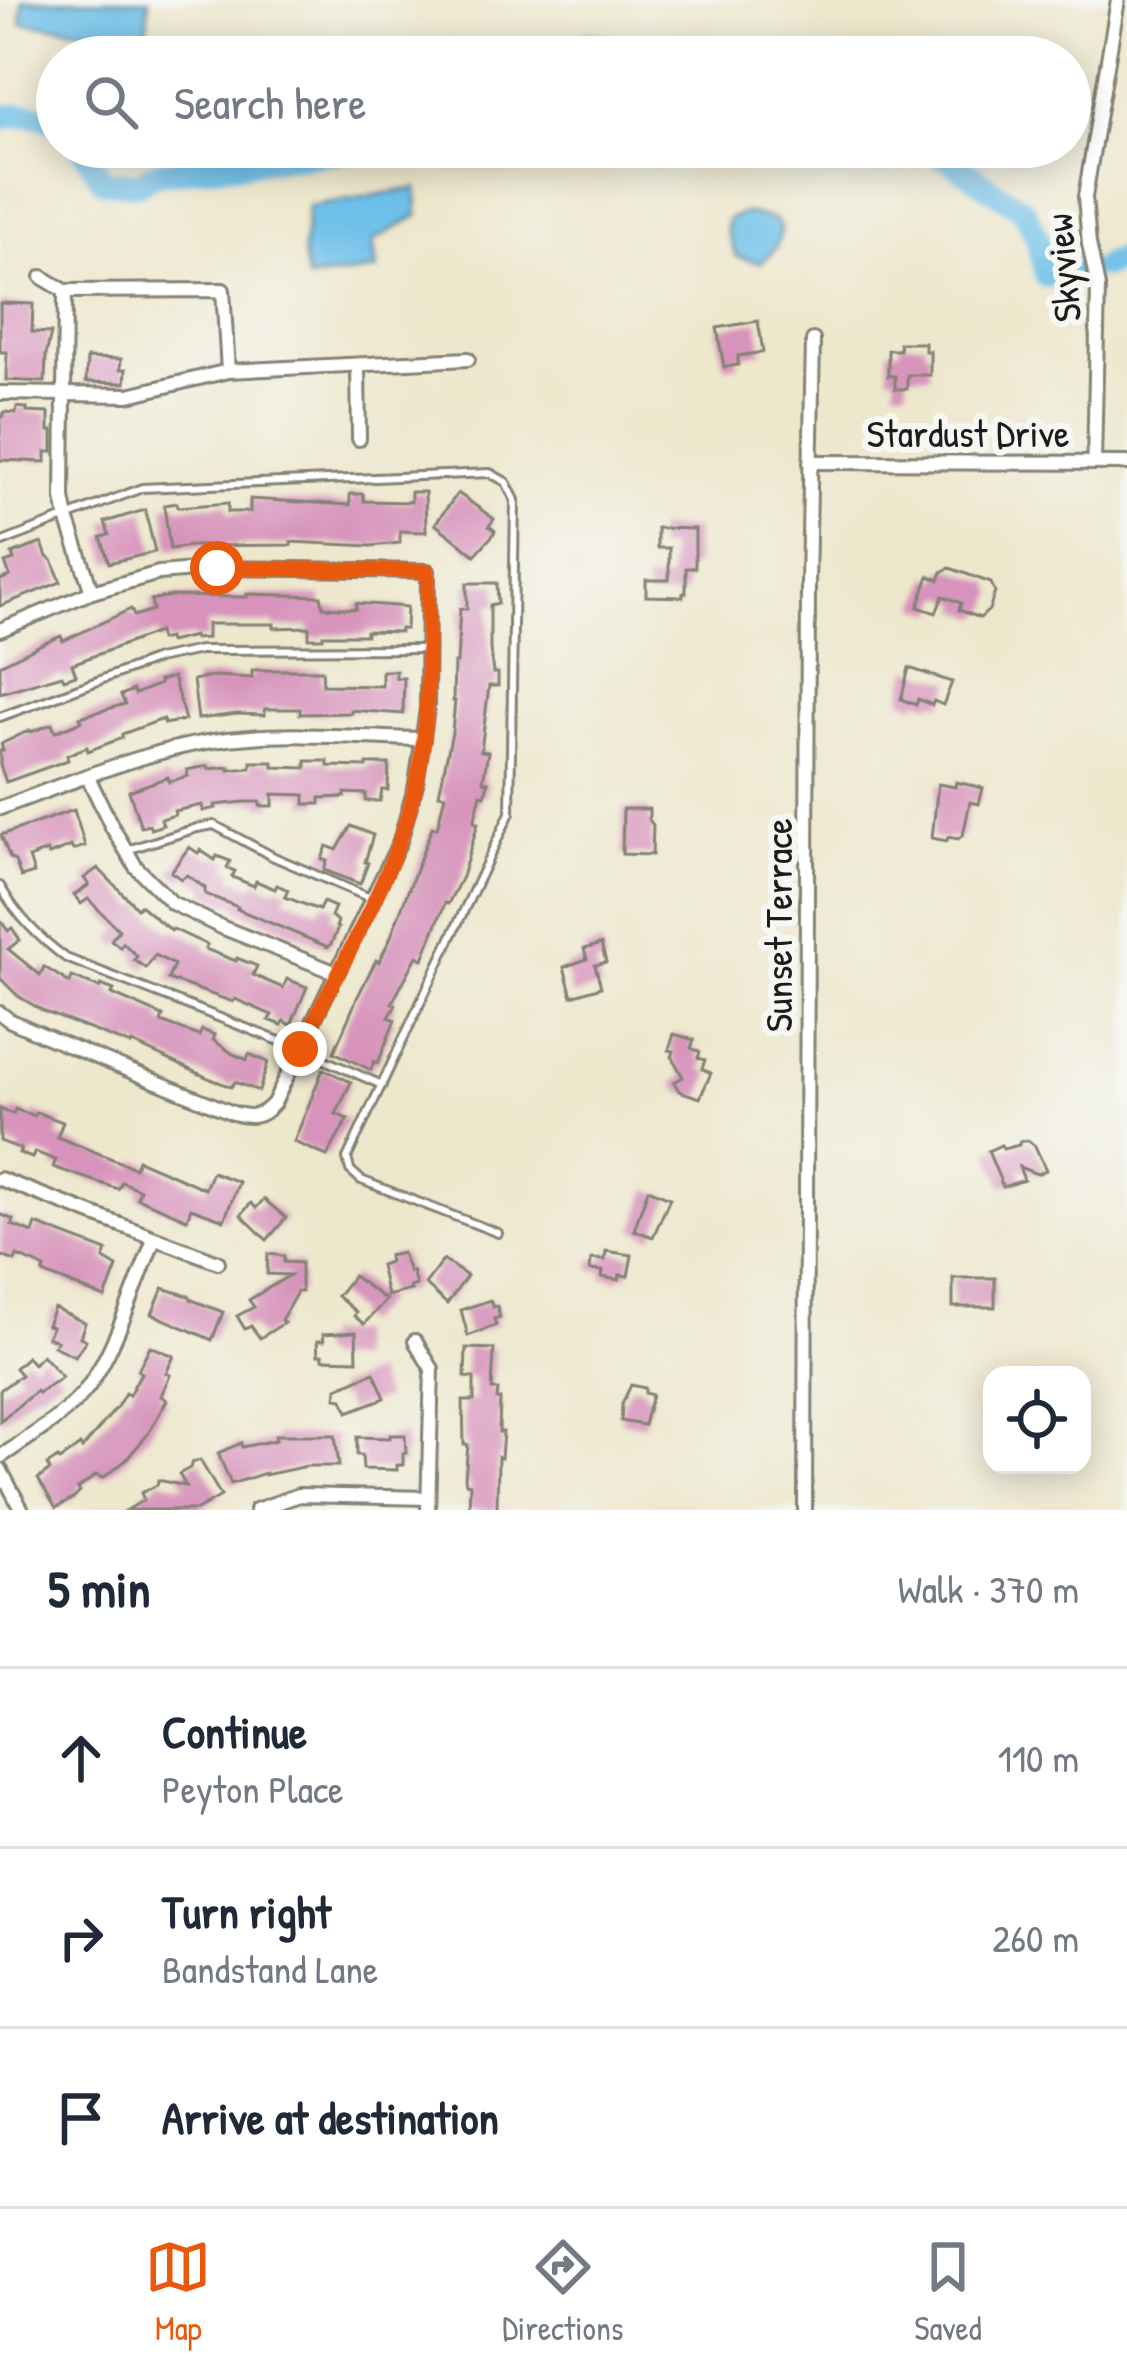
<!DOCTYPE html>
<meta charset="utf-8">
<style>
body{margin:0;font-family:"Patrick Hand",sans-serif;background:#f2f2f3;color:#1f2937}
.controls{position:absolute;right:36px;bottom:36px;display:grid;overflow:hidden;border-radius:24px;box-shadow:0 6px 30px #0003}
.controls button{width:108px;height:108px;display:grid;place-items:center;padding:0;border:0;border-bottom:3px solid #e0e1e3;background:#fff;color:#1f2937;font:60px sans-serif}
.stop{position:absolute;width:36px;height:36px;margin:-27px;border:9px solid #ea580c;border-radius:50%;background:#fff}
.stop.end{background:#ea580c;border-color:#fff;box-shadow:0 3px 12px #0008}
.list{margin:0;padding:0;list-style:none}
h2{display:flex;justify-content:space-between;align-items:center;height:156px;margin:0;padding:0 48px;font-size:51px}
h2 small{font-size:39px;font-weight:400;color:#747a83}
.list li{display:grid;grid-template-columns:78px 1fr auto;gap:36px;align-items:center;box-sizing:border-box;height:180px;padding:0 48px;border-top:3px solid #e0e1e3}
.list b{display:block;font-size:45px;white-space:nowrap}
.list p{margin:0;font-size:39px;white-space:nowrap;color:#747a83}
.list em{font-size:39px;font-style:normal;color:#747a83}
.icon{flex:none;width:66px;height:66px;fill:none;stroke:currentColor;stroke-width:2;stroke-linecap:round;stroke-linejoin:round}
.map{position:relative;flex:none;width:1127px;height:1510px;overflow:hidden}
.search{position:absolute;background:#fff;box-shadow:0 6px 30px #0003;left:36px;right:36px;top:36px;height:132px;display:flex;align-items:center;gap:30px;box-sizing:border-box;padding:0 42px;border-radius:66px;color:#747a83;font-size:45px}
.sheet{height:696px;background:#fff}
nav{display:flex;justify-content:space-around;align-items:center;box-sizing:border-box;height:168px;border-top:3px solid #e0e1e3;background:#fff;font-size:33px;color:#747a83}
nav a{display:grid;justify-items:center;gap:6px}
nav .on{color:#ea580c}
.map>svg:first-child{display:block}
</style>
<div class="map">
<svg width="1127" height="1510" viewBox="0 0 1127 1510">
<rect width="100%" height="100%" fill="#f6f6f2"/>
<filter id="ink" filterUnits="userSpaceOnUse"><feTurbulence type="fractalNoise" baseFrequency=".00833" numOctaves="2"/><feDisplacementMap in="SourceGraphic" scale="24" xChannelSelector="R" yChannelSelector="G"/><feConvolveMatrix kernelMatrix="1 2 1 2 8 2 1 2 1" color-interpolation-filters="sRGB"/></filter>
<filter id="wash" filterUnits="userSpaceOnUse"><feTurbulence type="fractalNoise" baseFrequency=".004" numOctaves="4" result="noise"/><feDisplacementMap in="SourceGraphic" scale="48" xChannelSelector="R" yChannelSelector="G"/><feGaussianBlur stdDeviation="2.7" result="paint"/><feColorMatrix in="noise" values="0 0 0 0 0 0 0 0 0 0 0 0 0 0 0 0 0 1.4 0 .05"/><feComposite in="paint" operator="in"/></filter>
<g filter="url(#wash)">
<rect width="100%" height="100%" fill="#ede7cc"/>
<g fill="#6dc0e9" stroke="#446e82" stroke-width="3">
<path d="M23,0H149L146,35L21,23Z"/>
<path d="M417,188L418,216L373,241L377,270L307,279L303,251L308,206Z"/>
<path d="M745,213L774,219L781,228C779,244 773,254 760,263L736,256L726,229L728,219Z"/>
</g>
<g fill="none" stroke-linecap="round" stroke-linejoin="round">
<g stroke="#6dc0e9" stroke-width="24">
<path d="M567,57L590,42L627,55L669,57"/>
<path d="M0,119C17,112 41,114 57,121"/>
<path d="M82,147L103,181L137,184L156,173L380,147"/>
<path d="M929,147L1025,211L1037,238L1046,276L1087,271"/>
<path d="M1105,266L1127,256"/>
</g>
</g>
<g id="blocks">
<g fill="#d793bb">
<path d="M0,303L33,304L32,332L51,333L46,355L45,382L6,380L7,352H0Z"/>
<path d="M758,321L763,352L738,356V365L724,367L717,328Z"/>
<path d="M899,343H925V351H930V375H907V389H895V376H888V350H900Z"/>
<path d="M87,358L121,359L120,369H126L125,383L86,382Z"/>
<path d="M17,407L27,408V412L49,413V431H53V452H46V462L0,460V417H3L4,412L16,413Z"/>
<path d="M411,492H425L426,532L400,531V543L371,546L291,542V545L191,546L170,549L164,505L177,503L178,507L228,503V512H250V499L350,505V494H363L364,501L411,502Z"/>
<path d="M458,493L494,519L489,526L495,531L493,535L475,555L435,524Z"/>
<path d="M145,510L155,552L109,563L101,537L109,535L105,522Z"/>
<path d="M657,528L695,529V568H686V593H683V597L646,596V580H669V548H657Z"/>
<path d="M42,543L47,557L52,560L61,582L0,606V580L10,576L5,563L14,560L12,554Z"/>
<path d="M950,568L991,583L995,592L989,610L980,618L959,610L961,603L943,596L936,613L918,607L929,576L939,580L942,572Z"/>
<path d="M467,583H497L498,603L490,605V649L493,673H498V686H489L481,751L488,752L483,781L488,782L485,795L481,794L474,822L478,823L462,877L448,904L445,903L423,959L417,956L392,1003L396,1005L389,1017L395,1020L378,1063L374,1061L371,1070L334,1052L358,996L376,960L379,962L390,939L432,827L437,828L445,795L439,794L452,732L455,701H453L454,663H457L460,609H467Z"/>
<path d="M247,594L321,596L323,607L356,609V603L407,607L406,629H400V632L366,631V635H323V638H309V627L274,628V624H207V638L194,639V636L169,642L168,638L160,640L158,632L72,664L76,675L64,679L62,675L0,693V665L42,644L61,636L63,641L131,609L134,616L153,610L151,600L171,596L247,597Z"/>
<path d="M909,668L952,682L943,705L934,701L932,705L918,699L916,705L901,699Z"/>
<path d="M252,670H322L323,685L382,686V671H396V678H404L403,714L351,710V713L300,714V709H265V715L237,714L198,719L193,680L214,676L252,678Z"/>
<path d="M173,677L185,720L164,724L163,719L122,734V738L88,751L87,747L67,755L68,760L6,782L0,765V751L3,750L1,744L30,730L31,732L52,724L55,732L82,721L80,717L125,704L121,695L133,690L135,694L160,684L159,681Z"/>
<path d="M306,761H328V766L367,767V764H389L388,790H382L380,801H366V794L345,793V797L320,798V804H305V795L273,794V806H260V802H244L215,805L216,808L203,811L202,805L174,811L175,815L161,819L163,825L151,829L149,825L141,827L129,791L168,777L169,782L188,776L187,770L208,766V769L229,767V770L251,768V762H273V767L306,768Z"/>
<path d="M956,782L983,788L979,804L970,802L963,835L958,839L948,837L947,841L932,838L938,784L955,787Z"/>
<path d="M623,809H649V820L653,825L652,855L622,854Z"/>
<path d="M74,810L85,846L73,850L71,846L49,855L47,851L29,858L34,873L21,877L15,861L10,858L1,835Z"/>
<path d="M351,826L373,835L365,862L368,863L360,884L324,870L327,861L322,859L327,846L337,850Z"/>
<path d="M189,847L198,853L200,850L215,860L217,856L230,861L227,868L235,871L232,877L254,886L256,881L275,889L277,885L288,890L285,897L319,910L323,902L335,907L331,916L338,922L336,927L338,928L331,944L328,947L237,909L238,907L205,894V888L187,875L181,879L171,872Z"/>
<path d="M98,868L137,908L140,905L171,931L173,929L207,945L205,949L236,961L237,958L257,966L253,975L283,988L287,979L307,987L291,1025L284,1021L282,1025L269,1020L272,1015L235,999L233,1002L168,979L174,965L155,955L146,968L134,960L137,956L123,943L120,947L111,940L119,930L88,899L81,904L74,895L89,885L84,878Z"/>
<path d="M0,920L8,931L12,928L20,940L8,949L40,975L44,967L70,983L72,977L100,988L101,985L114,990L112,994L163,1016L161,1022L199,1036L202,1030L215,1035L213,1040L233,1054L247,1060L249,1054L268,1062L259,1091L235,1082L231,1087L211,1079L132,1043L131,1045L45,1012L18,996L0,978Z"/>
<path d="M601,944L606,962L595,965L601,987L572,996L564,967L587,959L584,949Z"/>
<path d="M674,1034L694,1040L691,1048L700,1052L698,1058L705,1060L702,1069L711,1073L700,1098L679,1091L674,1082L683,1077L672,1057L674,1051L669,1050Z"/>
<path d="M323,1069L351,1082L336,1114L348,1119L327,1156L294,1142Z"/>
<path d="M0,1109L13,1114L15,1109L34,1116L36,1112L63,1122L57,1137L135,1168L138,1160L205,1189L212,1172L239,1182L224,1220L191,1208L187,1219L137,1198L140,1190L122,1182L118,1189L53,1167L56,1160L35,1152L32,1158L19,1153L21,1149L0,1141Z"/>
<path d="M1020,1141H1029L1035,1146L1046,1170L1037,1174L1019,1167L1024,1180L1003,1187L988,1151L1001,1145L1003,1149L1019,1145Z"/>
<path d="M648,1189L670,1198L653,1237L634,1230Z"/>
<path d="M264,1199L286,1218L267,1240L241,1215L251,1203L256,1208Z"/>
<path d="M0,1214L14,1220L12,1225L33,1233L36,1224L107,1251L104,1259L117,1267L105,1298L43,1273L45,1268L35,1263L17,1256L15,1261L0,1255Z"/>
<path d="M606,1251L632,1255L628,1276L620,1275L619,1280L602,1277L603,1271L590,1270L591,1259L605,1260Z"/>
<path d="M402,1253L409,1272L412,1271L416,1285L410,1287L411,1290L387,1296L380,1265L389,1262L388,1256Z"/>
<path d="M268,1254L284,1256V1262L301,1263V1292H297L281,1320L284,1323L260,1338L251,1326L245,1329L237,1316L254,1307L249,1300L290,1275L267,1274Z"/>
<path d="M443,1260L467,1276L447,1304L425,1284Z"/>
<path d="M353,1276L386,1300L364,1324L354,1316L356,1312L337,1296Z"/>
<rect x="953" y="1278" width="42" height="29"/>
<path d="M163,1288L189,1296L192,1300L223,1312L212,1340L152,1314Z"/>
<path d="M490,1300L493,1307L497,1306L500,1317L494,1319L496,1325L468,1336L461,1310Z"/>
<path d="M54,1308L85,1323L80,1337L86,1340L75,1356L53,1346L57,1341L47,1337L52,1327L47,1325Z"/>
<path d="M356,1332L357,1360L323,1359V1355H318L317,1341H324L323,1334Z"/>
<path d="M150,1346L174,1356L166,1373L170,1375L161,1396L167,1400L148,1434L125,1461L103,1478L96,1475L78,1489L80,1492L74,1498L56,1508L38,1479L50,1470L47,1465L58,1458L60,1460L80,1445L82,1449L117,1407L125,1393L129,1395L141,1373L138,1370Z"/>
<path d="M466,1348L494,1349L492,1390H498L497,1399H500L499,1432H503L501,1458L498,1457L497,1510H469L470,1484L466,1483L465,1478L468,1445H464L463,1401H474V1378L465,1377Z"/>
<path d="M42,1355L62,1377L38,1393L36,1391L0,1421V1390L21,1375L15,1368L27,1357L33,1364Z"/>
<path d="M374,1372L385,1398L348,1412L343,1399L336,1398L337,1388Z"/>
<path d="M631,1385L645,1388V1393L652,1395L644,1425L621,1421L622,1404Z"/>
<path d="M275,1435H335L339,1466H307L265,1475V1473L231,1484L218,1453L241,1443L242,1447L276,1440Z"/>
<path d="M390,1435H405L406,1453H403V1465H397V1470L363,1469L362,1455H357V1437L390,1438Z"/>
<path d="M200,1460L221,1496L197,1510H127L144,1500L141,1493L157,1485L158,1480L186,1486L179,1474L190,1468L192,1463Z"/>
</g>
</g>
</g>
<g filter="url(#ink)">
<use href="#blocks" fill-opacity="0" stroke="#848274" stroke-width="3"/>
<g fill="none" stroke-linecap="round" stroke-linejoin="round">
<defs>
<g id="service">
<path d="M0,543L142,488L490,473L506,482L515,500L510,813L347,1158L350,1170L361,1180L498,1233"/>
<path d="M0,717L157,659L200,650L427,649"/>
<path d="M127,850L197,828L214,825L274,857L370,898"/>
<path d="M0,886C18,917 38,937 66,958L300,1049L382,1085"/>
</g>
<g id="minor">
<path d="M42,277L65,291"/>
<path d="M358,365L359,439"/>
<path d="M0,393L129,395L228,371L468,359"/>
<path d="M810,462L1127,463"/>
<path d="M1094,463L1098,287L1089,244L1085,197L1118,0"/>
<path d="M92,592L67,518L63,498L65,291L223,290L228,371"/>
<path d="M0,630L92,592L159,573L217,568L428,571L427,709L416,784L400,841L274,1103C261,1118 251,1118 233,1113L52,1039L9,1020L0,1013"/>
<path d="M88,777L112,827L136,867L172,903L221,927L337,973"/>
<path d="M0,808C75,781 159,744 239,738C299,732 362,738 423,739"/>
<path d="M0,1179L218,1262"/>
<path d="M415,1341L432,1369L428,1510"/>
<path d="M0,1457C28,1438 68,1414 88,1387C115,1350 136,1283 154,1240"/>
<path d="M0,1469L22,1510"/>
<path d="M256,1510L299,1495L428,1498"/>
<path d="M805,1510L808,584L813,340"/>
</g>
</defs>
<use href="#service" stroke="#848274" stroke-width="12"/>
<use href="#minor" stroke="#848274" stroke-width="18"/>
<use href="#service" stroke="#fff" stroke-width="6"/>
<use href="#minor" stroke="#fff" stroke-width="12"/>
</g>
</g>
<g fill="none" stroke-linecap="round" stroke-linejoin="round" filter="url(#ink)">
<path stroke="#ea580c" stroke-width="15" d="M217,568L428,571C427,642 432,715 416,785C396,874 340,966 300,1049"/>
</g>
<g text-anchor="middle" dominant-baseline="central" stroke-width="12" stroke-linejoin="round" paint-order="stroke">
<g font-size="39" fill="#1c1c1c" stroke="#f6f6f2">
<text transform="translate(1062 268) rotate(-95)">Skyview</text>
<text x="968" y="432">Stardust Drive</text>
<text transform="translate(777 925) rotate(-90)">Sunset Terrace</text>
</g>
</g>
</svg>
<div class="controls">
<button><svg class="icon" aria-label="locate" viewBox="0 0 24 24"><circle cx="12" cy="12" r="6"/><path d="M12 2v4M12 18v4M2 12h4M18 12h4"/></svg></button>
</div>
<div class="stop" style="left:217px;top:568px"></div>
<div class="stop end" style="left:300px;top:1049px"></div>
<div class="search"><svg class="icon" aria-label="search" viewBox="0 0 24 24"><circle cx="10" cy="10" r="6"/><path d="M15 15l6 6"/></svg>Search here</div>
</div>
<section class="sheet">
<h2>5 min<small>Walk · 370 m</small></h2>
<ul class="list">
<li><svg class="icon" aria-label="ahead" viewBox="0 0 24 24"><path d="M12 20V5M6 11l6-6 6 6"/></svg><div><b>Continue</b><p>Peyton Place</p></div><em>110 m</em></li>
<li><svg class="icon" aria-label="right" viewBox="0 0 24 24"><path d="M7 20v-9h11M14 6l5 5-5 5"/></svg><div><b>Turn right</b><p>Bandstand Lane</p></div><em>260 m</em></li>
<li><svg class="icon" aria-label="arrive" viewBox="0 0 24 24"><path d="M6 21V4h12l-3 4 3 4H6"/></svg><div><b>Arrive at destination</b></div></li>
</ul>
</section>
<nav>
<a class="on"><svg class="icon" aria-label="map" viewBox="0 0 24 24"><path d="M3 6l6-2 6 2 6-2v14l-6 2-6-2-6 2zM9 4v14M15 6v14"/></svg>Map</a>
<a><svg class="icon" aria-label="directions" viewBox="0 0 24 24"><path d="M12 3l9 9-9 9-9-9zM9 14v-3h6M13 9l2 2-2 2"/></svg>Directions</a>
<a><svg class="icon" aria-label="saved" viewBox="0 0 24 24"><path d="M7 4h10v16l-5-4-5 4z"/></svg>Saved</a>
</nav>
